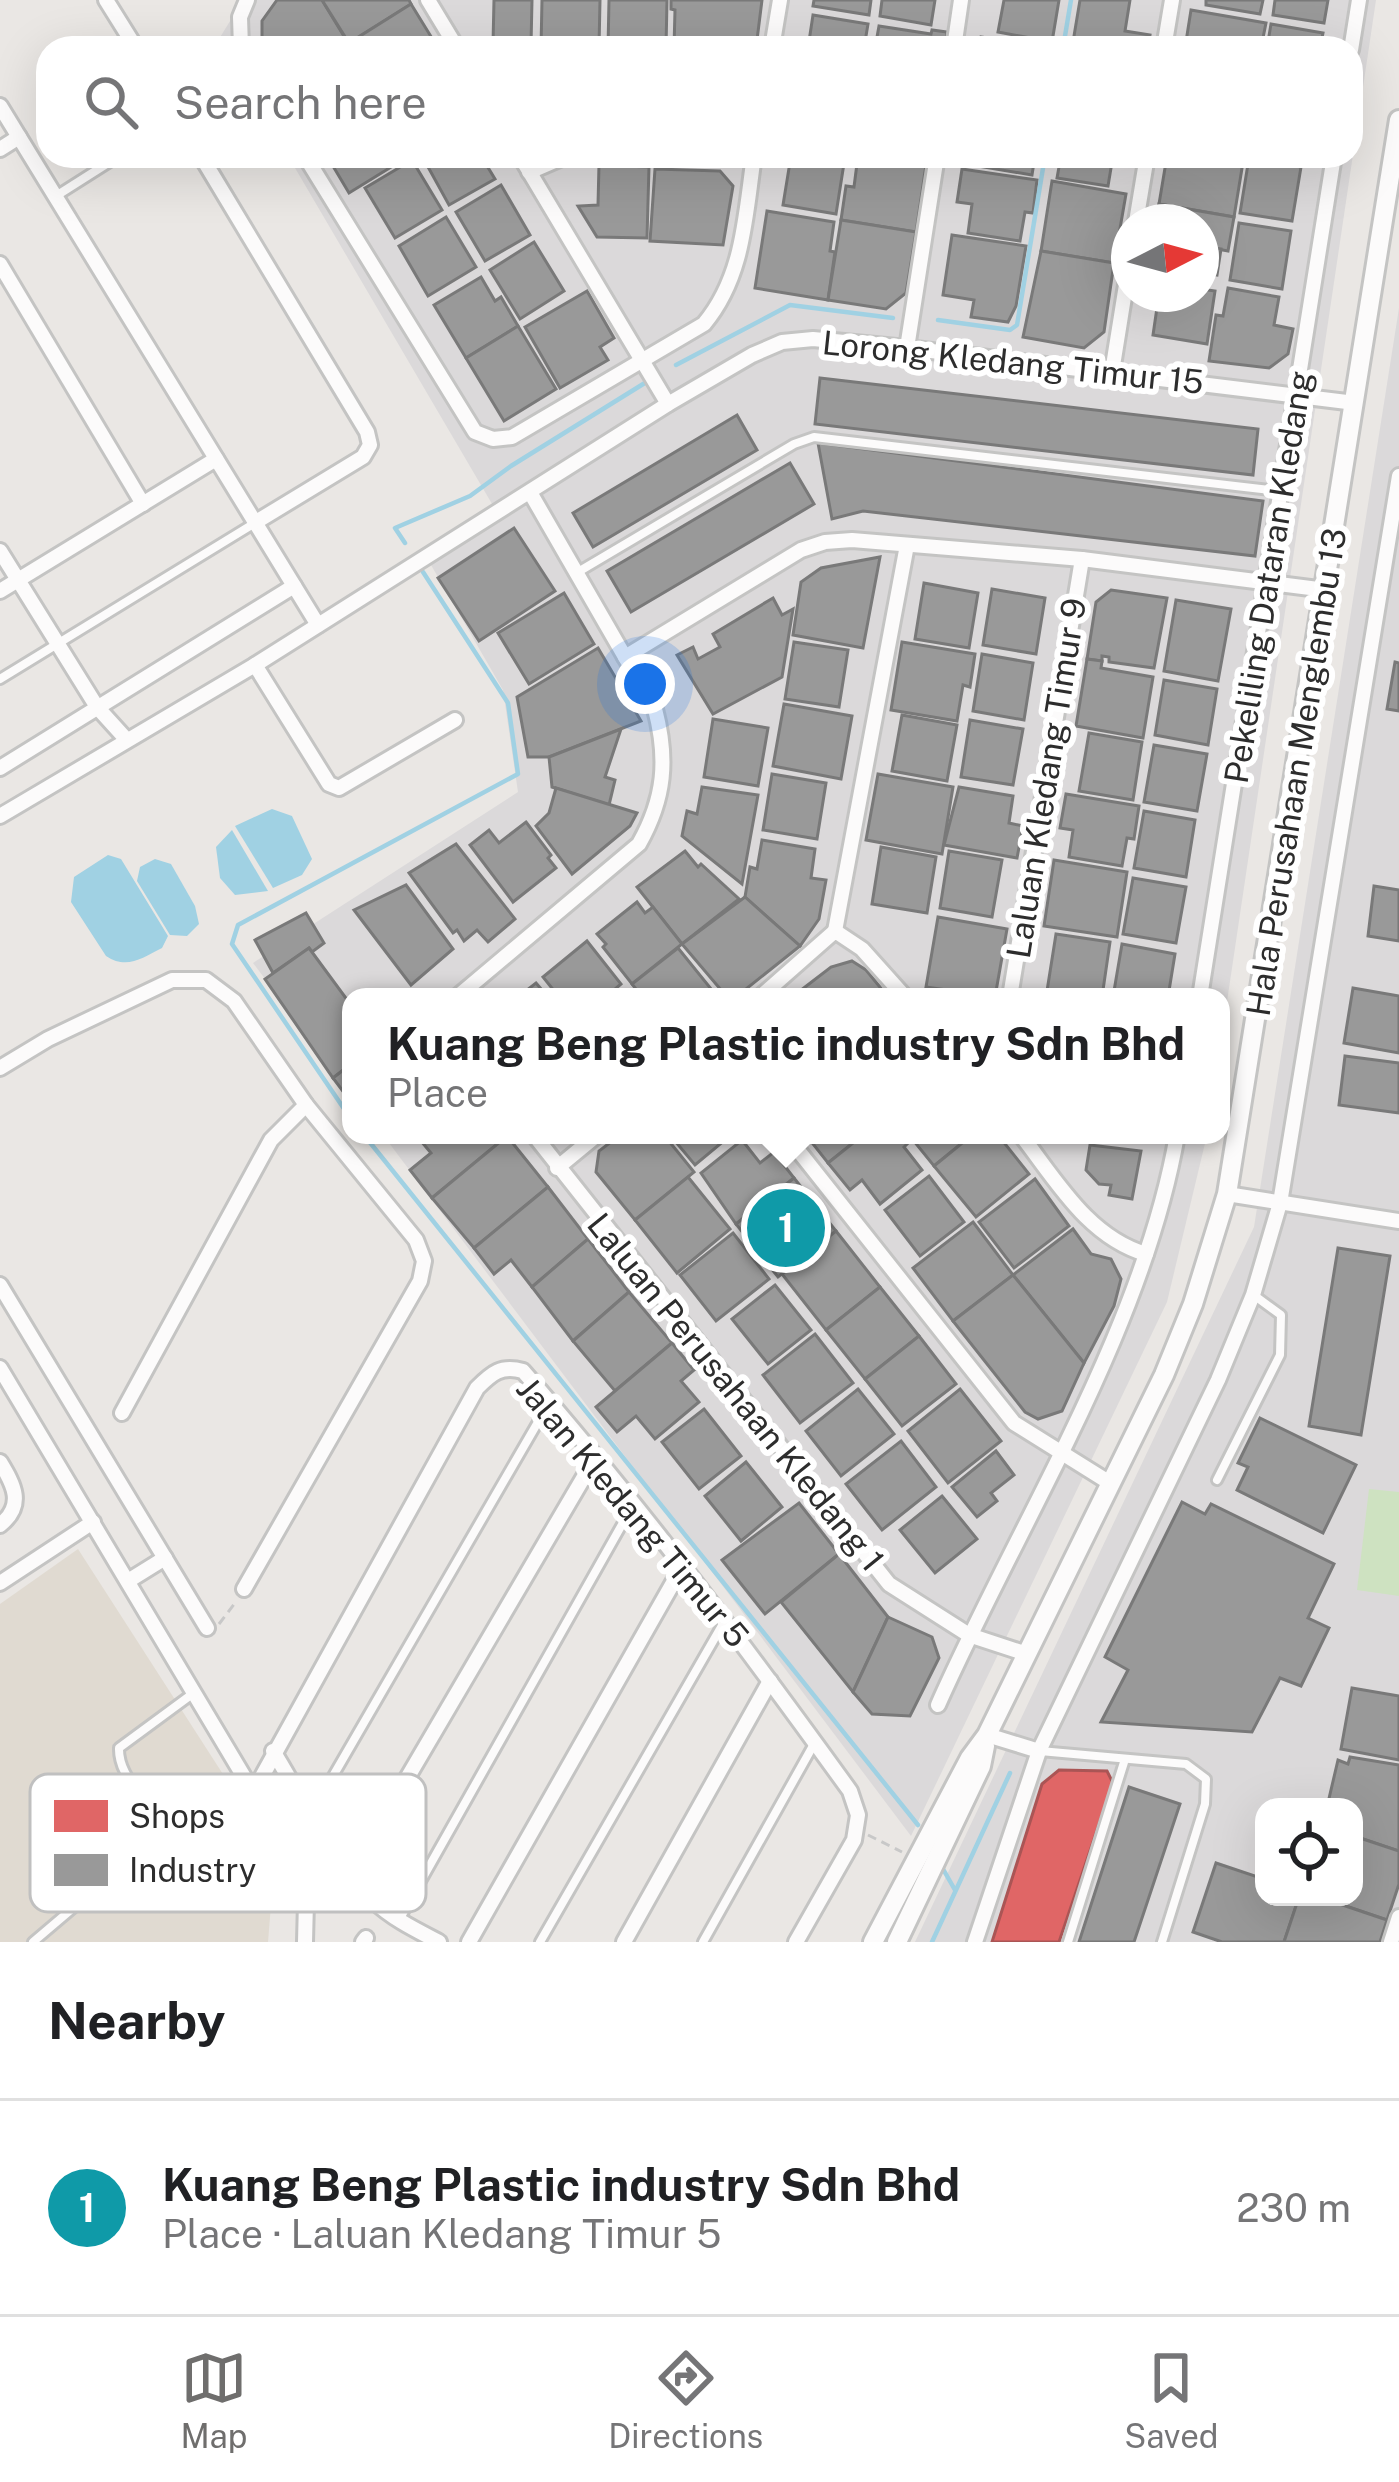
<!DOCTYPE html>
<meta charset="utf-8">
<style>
body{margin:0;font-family:"Public Sans",sans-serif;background:#f6f6f6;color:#202124}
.controls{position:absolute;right:36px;bottom:36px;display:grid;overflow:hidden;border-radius:24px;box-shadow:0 12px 48px #0002}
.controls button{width:108px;height:108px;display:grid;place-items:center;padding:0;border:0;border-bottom:3px solid #e0e0e0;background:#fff;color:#202124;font:60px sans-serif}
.compass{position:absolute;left:1111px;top:204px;width:108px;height:108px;border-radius:50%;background:#fff;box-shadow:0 12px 48px #0002;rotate:84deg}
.you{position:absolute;left:645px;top:684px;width:42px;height:42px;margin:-30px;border:9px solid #fff;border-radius:50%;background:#1a73e8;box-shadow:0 0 0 18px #1a73e833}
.badge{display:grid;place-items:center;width:78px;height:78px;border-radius:50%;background:#6f6e6d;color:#fff;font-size:39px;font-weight:700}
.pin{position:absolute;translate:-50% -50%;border:6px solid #fff;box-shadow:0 3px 12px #0006}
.popup{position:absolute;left:342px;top:988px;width:888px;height:156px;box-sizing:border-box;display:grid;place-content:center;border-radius:24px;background:#fff;filter:drop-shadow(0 3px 9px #0005);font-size:39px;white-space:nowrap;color:#757577}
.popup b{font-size:45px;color:#202124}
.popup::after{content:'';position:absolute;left:50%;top:100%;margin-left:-24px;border:24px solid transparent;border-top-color:#fff}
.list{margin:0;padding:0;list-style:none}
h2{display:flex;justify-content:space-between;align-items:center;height:156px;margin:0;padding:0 48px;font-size:51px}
h2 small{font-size:39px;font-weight:400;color:#757577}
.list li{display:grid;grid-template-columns:78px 1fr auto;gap:36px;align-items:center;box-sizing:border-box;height:216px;padding:0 48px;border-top:3px solid #e0e0e0}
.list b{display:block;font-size:45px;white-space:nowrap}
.list p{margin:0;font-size:39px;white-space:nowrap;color:#757577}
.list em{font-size:39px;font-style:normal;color:#757577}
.icon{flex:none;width:66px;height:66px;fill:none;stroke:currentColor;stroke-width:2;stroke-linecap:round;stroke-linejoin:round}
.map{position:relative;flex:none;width:1399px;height:1942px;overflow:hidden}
.search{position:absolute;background:#fff;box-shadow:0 12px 48px #0002;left:36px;right:36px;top:36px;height:132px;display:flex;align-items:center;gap:30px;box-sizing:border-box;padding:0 42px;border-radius:36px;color:#757577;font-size:45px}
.sheet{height:372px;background:#fff}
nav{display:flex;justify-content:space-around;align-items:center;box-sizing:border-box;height:168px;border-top:3px solid #e0e0e0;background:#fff;font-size:33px;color:#757577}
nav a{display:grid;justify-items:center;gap:6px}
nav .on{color:#6f6e6d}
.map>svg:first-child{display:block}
</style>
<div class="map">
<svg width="1399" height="1942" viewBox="0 0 1399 1942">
<rect width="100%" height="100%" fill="#eae7e4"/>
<g fill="#dbd9da" fill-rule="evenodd">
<path d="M243,0H1376L1221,1042V997H351V1093L253,963L518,792L503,690L427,558L495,509L288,156H1351V48H224L219,39ZM1129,222H1201V294H1129Z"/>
<path d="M1399,308V1942H915L1254,1227ZM1264,1807H1354V1897H1264Z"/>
<path d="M383,1135H1207L1167,1302L911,1836Z"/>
</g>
<path fill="#e0dad1" d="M78,1549L275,1855L268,1942H0V1604Z"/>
<path fill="#cee2c1" d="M1369,1489L1399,1492V1596L1357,1590Z"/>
<g fill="#a0d1e3">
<path d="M272,809L292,816L312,859L302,875L273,888L235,826Z"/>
<path d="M232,830L268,891L235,895L220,878L216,847Z"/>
<path d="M108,855L121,859L168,936L162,948C142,958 127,970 106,956L71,902L74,877Z"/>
<path d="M155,859L171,864L195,906L199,924L187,936L170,935L137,881L140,867Z"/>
</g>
<path fill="#e06666" stroke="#a55" stroke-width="3" d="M1059,1770L1107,1771L1113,1783L1059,1942H992L1042,1784Z"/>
<g fill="#999" stroke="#797979" stroke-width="3">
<path d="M277,0H322L345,38L329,48H262V21Z"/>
<path d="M322,0H409L411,4L349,43Z"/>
<path d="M494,0H532L531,45L493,44Z"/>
<path d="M542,0H600L599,48H541Z"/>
<path d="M609,0H667L666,48H608Z"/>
<path d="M671,0H762L756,48H674L675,10L671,9Z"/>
<path d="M814,0H871L869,15L813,6Z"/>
<path d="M882,0H935L931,25L880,16Z"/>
<path d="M1004,0H1059L1052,42L998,32Z"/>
<path d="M1080,0H1130L1125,31L1150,35L1148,48H1072Z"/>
<path d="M1206,0H1263L1260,14L1206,5Z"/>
<path d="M1275,0H1328L1324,23L1273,15Z"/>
<path d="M411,4L438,48H352L349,43Z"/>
<path d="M1191,10L1266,23L1261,48H1185Z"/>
<path d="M813,15L868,24L864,48H808Z"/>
<path d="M1271,24L1323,33L1320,48H1267Z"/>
<path d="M879,26L931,34L932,30L947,32L945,48H875Z"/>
<path d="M981,37L1057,48H979Z"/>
<path d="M327,156H409L349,193Z"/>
<path d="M422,156H481L495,179L449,205Z"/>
<path d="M791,156L845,157L836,214L783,205Z"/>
<path d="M858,156L926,165L916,232L841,220L846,186L854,187Z"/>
<path d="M869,156H928L926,165Z"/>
<path d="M980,156H1035L1032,175L978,166Z"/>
<path d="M1061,156H1113L1108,186L1057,178Z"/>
<path d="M1167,156H1244L1234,217L1159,204Z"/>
<path d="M1249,158L1301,167L1292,221L1240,213Z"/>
<path d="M412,160L442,210L395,238L365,188Z"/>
<path d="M599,165L649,167L647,238L597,237L578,206L598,205Z"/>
<path d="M655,169L720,171L733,186L723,245L650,241Z"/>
<path d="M962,169L1037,180L1033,213L1025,212L1020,241L968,233L972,204L957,202Z"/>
<path d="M1052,181L1126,194L1114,263L1041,251Z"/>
<path d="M501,185L530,235L485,261L456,212Z"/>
<path d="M1159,204L1234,217L1228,251L1201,246V222H1157Z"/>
<path d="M767,211L834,222L830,251L835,252L828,300L755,288Z"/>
<path d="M446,217L476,267L428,296L399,246Z"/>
<path d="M841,220L916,232L906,293L886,309L828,300Z"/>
<path d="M1239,223L1291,231L1282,289L1230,280Z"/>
<path d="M952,235L1026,246L1016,306L1008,322L971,317L974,300L943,295Z"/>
<path d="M534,242L564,291L520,319L490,270Z"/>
<path d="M1201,246L1221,249L1217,275L1201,273Z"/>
<path d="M1041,251L1114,263L1104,332L1084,348L1023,337Z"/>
<path d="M481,277L495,301L501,297L518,326L466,358L434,305Z"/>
<path d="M1228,288L1279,297L1274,325L1293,329L1288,354L1269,368L1209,361L1216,315L1223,316Z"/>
<path d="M1201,289L1215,291L1207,344L1153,335L1159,294H1201Z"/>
<path d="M587,291L614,338L600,347L608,360L560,388L525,327Z"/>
<path d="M518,326L556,389L504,421L466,358Z"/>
<path d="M820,378L1258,429L1253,475L815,424Z"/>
<path d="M737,415L757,450L593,547L573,513Z"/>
<path d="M818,443L1263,501L1255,556L863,511L832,519Z"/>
<path d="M790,463L814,504L631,612L607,571Z"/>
<path d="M514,528L555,591L479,641L438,578Z"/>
<path d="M880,557L863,648L793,635L801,582L821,568Z"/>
<path d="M924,583L978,593L969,648L915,639Z"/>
<path d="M992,589L1045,598L1036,654L983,645Z"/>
<path d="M1111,590L1167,598L1154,668L1109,662V657L1102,656V661L1087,659L1096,602Z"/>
<path d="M564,593L594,644L529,684L498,633Z"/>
<path d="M773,598L782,615L793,609L782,677L713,714L677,655L693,647L698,659L720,647L713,634Z"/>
<path d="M1176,600L1231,609L1218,681L1164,671Z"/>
<path d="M794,642L848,650L839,707L785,699Z"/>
<path d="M902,642L975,654L970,687L963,685L957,721L891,710Z"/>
<path d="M598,648L641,721L549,757H528L517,697Z"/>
<path d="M982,654L1033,663L1024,720L973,711Z"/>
<path d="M1087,659L1102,661L1101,668L1153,677L1143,738L1076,726Z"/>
<path d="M1395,662L1399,663V711L1387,709Z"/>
<path d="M1164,680L1217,689L1208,745L1155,735Z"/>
<path d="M784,704L852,716L841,779L773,766Z"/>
<path d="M902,715L957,725L947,781L892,771Z"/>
<path d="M713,719L768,728L758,786L704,777Z"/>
<path d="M970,720L1023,729L1013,785L961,777Z"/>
<path d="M621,729L605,777L615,780L609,805L552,787L549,757Z"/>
<path d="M1089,733L1142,742L1133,800L1079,791Z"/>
<path d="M1154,745L1207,754L1197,811L1144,802Z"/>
<path d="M772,774L826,783L817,839L763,830Z"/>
<path d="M878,774L953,787L942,854L866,840Z"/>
<path d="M702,787L758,795L742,884L682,836L687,811L697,814Z"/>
<path d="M959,787L1013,796L1009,823L1023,826L1017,858L944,845Z"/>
<path d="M556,788L637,813L630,826L572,874L536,826L549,813Z"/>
<path d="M1066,794L1139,806L1134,839L1127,838L1122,866L1069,857L1073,830L1060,828Z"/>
<path d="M1144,811L1195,820L1186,877L1134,868Z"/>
<path d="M526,822L551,855L548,858L556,868L513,902L470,845L489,830L499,843Z"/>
<path d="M762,840L815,849L811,878L826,880L819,919L800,946L745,897L750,867L757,869Z"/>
<path d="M456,844L515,919L488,942L477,930L464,941L457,930L453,933L409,873Z"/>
<path d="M881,847L936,857L927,913L872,904Z"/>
<path d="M685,851L698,867L701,864L739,899L682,944L637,887Z"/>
<path d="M949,851L1002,860L992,917L940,908Z"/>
<path d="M1054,860L1127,872L1117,937L1044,926Z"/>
<path d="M1133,878L1186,887L1176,943L1123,934Z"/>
<path d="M406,885L453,949L411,985L354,910Z"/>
<path d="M1374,886L1399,890V941L1368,936Z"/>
<path d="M745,897L800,946L736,997H727L682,944Z"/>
<path d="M637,902L645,913L653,907L682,944L632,984L603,947L606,944L597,934Z"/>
<path d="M306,913L324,943L312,952L309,948L273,973L255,940Z"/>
<path d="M938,917L1007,929L995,997L926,987Z"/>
<path d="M1056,934L1110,942L1102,997L1047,991Z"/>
<path d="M587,941L621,984L606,997H559L543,977Z"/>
<path d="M1122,944L1175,954L1168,997H1113Z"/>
<path d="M309,948L351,1005V1064L333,1078L265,979Z"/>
<path d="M678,948L716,995L642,997L632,984Z"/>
<path d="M852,961L866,970L888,997L796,994L831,967Z"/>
<path d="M536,983L548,997H518Z"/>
<path d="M1353,988L1399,996V1053L1344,1043Z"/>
<path d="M1345,1056L1399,1063V1113L1339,1105Z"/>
<path d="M351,1064V1102L333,1078Z"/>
<path d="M416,1135H505L507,1136L432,1198L410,1170L431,1153Z"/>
<path d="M620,1135H664L694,1172L635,1220L596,1172L599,1151Z"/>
<path d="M670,1135H731L695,1165Z"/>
<path d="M806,1135H863L828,1163Z"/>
<path d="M863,1135H902L908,1143L904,1147L922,1170L880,1204L862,1180L850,1190L828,1163Z"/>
<path d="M909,1135H972L934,1166Z"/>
<path d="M972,1135H998L1029,1174L976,1217L934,1166Z"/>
<path d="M507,1136L548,1187L474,1248L432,1198Z"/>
<path d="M742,1140L760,1163L774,1152L794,1178L736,1224L701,1173Z"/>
<path d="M1090,1145L1141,1151L1132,1199L1109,1195L1111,1185L1099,1184L1086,1170Z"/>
<path d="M929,1176L964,1222L920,1256L885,1210Z"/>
<path d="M688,1177L730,1229L677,1273L635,1220Z"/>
<path d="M794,1178L836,1231L778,1277L736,1224Z"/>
<path d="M1035,1179L1069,1226L1014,1268L979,1222Z"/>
<path d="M548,1187L588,1239L532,1287L511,1260L494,1274L474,1248Z"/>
<path d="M973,1222L1013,1275L953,1321L913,1268Z"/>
<path d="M1073,1229L1091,1254L1111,1259L1121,1279L1114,1306L1084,1363L1013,1275Z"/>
<path d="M836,1231L880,1287L826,1330L782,1274Z"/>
<path d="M733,1233L769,1279L716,1321L680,1275Z"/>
<path d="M588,1239L629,1292L573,1341L532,1287Z"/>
<path d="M1338,1248L1390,1256L1361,1435L1309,1426Z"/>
<path d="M1013,1275L1084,1363L1062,1411L1038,1419L1025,1412L953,1321Z"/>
<path d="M775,1285L811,1330L768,1364L732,1319Z"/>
<path d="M880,1287L919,1336L865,1379L826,1330Z"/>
<path d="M629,1292L672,1343L615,1391L573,1341Z"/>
<path d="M815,1334L853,1383L800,1423L763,1375Z"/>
<path d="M919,1336L956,1384L902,1426L865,1379Z"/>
<path d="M672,1343L694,1370L681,1381L699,1402L655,1439L636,1416L617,1432L596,1407Z"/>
<path d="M858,1389L894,1434L841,1476L806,1431Z"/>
<path d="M960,1389L1001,1441L948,1483L908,1431Z"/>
<path d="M704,1409L741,1456L699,1489L662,1442Z"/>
<path d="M1260,1418L1356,1465L1323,1533L1237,1490L1248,1467L1238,1463Z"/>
<path d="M901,1441L936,1487L882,1530L846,1484Z"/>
<path d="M996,1451L1014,1475L991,1493L997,1501L977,1517L952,1487Z"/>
<path d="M746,1462L782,1507L741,1541L705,1496Z"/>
<path d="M942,1496L977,1539L935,1573L900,1530Z"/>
<path d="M1182,1502L1205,1514L1211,1504L1334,1564L1308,1618L1329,1628L1301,1686L1280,1678L1252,1732L1101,1722L1128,1670L1105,1657Z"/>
<path d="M799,1503L839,1554L765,1614L722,1560Z"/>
<path d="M839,1554L888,1617L853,1692L781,1602Z"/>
<path d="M888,1617L932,1637L939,1658L910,1716L872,1714L853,1692Z"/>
<path d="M1352,1688L1399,1696V1760L1341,1749Z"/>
<path d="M1350,1757L1399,1765V1851L1354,1836V1807H1327L1338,1760L1348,1764Z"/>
<path d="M1129,1787L1180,1804L1134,1942H1079Z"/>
<path d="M1354,1836L1399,1851V1884L1387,1920L1319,1897H1354Z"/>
<path d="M1216,1863L1264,1879V1897H1299L1284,1942H1222L1193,1932Z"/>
<path d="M1299,1897H1319L1387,1920L1380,1942H1284Z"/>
</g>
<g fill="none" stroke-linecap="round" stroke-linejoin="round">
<g stroke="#a0d1e3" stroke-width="4.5">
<path d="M1063,48L1071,0"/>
<path d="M938,320L1010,330L1017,325L1045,156"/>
<path d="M676,365L790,305L893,318"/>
<path d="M405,543L395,528L470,496L511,466L648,381"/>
<path d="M351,1119L232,944L238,925L518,774L508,703L423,572"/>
<path d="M364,1135L918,1825"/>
<path d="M943,1869L955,1890"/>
<path d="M932,1942L1010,1773"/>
</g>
<defs>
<g id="service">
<path d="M56,196L119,156"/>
<path d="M578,572L794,444L814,437L1279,491"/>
<path d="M0,679L255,523"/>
<path d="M1217,1480L1280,1355L1281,1315L1255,1296"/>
<path d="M1040,1751L1186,1764L1206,1779L1205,1804L1162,1942"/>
<path d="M311,1814L549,1403"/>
<path d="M399,1920L633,1505"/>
<path d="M33,1942L159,1835C155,1802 118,1781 119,1748L195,1692"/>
<path d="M540,1942L724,1622"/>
<path d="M703,1942L814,1744"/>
<path d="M1068,1942L1125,1759"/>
</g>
<g id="minor">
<path d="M106,0L136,48"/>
<path d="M428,0L457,48"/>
<path d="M241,48L240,17L247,0"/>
<path d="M772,48L780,0"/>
<path d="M954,48L961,0"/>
<path d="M1164,48L1172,0"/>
<path d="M1351,50L1359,0"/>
<path d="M0,106L318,625"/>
<path d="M0,149L19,137"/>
<path d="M201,156L367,432L370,445L363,457L256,522"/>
<path d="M305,156L475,432L493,439L512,437L704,324C744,276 745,216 754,156"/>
<path d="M520,156L668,404"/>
<path d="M529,172L566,156"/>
<path d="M1136,222L1147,156"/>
<path d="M0,264L143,504"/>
<path d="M907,348L937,156"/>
<path d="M1112,372L1129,266"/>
<path d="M0,551L97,707L126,739"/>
<path d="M0,591L216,459"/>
<path d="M625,657L801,550L825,542L852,540L1082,559L1326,590"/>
<path d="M255,665L329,784L339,788L455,720"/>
<path d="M0,768L294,586"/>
<path d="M0,816L255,665L668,404L752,355L782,342L813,339L907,348L1355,403"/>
<path d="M835,931L907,545"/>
<path d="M457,997L639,844C665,798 668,759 655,709L531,494"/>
<path d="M760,997L835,931L862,949L905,997"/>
<path d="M1010,997L1082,559"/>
<path d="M1200,997L1334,156"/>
<path d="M0,1068L48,1039L172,980H206L234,1001L306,1105L416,1240L424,1261L420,1281L244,1589"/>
<path d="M534,1135L889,1584L969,1635L1024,1653"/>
<path d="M786,1135L1014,1423L1110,1483"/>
<path d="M1021,1135C1056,1180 1088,1237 1146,1254"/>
<path d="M557,1168L597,1135"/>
<path d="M1227,1194L1399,1221"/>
<path d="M0,1285L207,1628"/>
<path d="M0,1368L290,1854L306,1901L305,1942"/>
<path d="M122,1413L271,1140L306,1105"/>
<path d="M0,1462C14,1485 25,1505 0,1525"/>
<path d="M128,1581L165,1558"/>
<path d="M0,1583L93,1522"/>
<path d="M938,1705C1018,1524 1143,1331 1177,1135"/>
<path d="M987,1735L1039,1751"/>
<path d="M273,1751C304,1801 331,1861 374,1901C393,1919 416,1930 439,1942"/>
<path d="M254,1791L477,1388C492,1373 501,1365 523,1371C640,1505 746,1647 850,1791L858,1815L854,1840L796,1942"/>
<path d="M342,1863L382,1821L595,1458"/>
<path d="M363,1942L366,1938"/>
<path d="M469,1942L682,1567"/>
<path d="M624,1942L770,1681"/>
<path d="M975,1942L1039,1751L1218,1380L1253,1295L1280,1203L1399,476"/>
<path d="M1391,1942L1399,1917"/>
</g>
<g id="tertiary">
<path d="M873,1942L970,1758L987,1735L1164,1375L1193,1304L1227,1194L1399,120"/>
<path d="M897,1942L981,1766L985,1746"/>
</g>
</defs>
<use href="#service" stroke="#c4c4c3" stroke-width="14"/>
<use href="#minor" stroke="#c4c4c3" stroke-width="20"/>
<use href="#tertiary" stroke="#c4c4c3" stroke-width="24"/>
<g stroke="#c8c8c8" stroke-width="3" stroke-dasharray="9 6" stroke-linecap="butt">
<path d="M219,1624L235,1603"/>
<path d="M868,1835L902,1852"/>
</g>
<use href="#service" stroke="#fcfbfb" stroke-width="8"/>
<use href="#minor" stroke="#fcfbfb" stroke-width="14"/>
<use href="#tertiary" stroke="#fcfbfb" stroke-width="18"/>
</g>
<g text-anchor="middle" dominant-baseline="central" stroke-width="12" stroke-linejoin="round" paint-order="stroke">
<g font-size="33" fill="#2d2d2d" stroke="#fff">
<text transform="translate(1013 362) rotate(6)">Lorong Kledang Timur 15</text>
<text transform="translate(1268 577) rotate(-81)">Pekeliling Dataran Kledang</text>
<text transform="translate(1296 772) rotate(-81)">Hala Perusahaan Menglembu 13</text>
<text transform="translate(1046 778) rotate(-81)">Laluan Kledang Timur 9</text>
<text transform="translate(736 1392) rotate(51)">Laluan Perusahaan Kledang 1</text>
<text transform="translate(633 1512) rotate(50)">Jalan Kledang Timur 5</text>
</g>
</g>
<rect x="30" y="1774" width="396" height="138" rx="18" fill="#fff" stroke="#c0c0c0" stroke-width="3"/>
<rect x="54" y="1800" width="54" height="32" fill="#e06666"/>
<rect x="54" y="1854" width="54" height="32" fill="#999"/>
<g font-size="33" fill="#2d2d2d">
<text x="129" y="1828">Shops</text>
<text x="129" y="1882">Industry</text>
</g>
</svg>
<div class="controls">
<button><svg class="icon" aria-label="locate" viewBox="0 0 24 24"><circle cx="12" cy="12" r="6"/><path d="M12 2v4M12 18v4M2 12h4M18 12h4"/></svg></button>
</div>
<svg class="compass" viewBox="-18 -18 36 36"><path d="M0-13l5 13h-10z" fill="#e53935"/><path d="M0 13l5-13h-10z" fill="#757577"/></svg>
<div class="you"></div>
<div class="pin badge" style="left:786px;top:1228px;background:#0f9aa8">1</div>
<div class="popup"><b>Kuang Beng Plastic industry Sdn Bhd</b>Place</div>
<div class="search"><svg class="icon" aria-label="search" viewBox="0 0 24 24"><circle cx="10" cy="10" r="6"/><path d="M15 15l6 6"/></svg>Search here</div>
</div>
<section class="sheet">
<h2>Nearby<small></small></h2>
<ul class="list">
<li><span class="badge" style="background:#0f9aa8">1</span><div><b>Kuang Beng Plastic industry Sdn Bhd</b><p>Place · Laluan Kledang Timur 5</p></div><em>230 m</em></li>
</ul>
</section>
<nav>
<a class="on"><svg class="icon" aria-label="map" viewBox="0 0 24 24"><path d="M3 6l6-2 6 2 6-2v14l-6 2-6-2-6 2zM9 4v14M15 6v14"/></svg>Map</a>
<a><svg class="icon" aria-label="directions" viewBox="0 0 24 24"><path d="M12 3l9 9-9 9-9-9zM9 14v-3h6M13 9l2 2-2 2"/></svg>Directions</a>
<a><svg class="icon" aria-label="saved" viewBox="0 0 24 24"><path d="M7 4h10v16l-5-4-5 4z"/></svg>Saved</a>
</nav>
